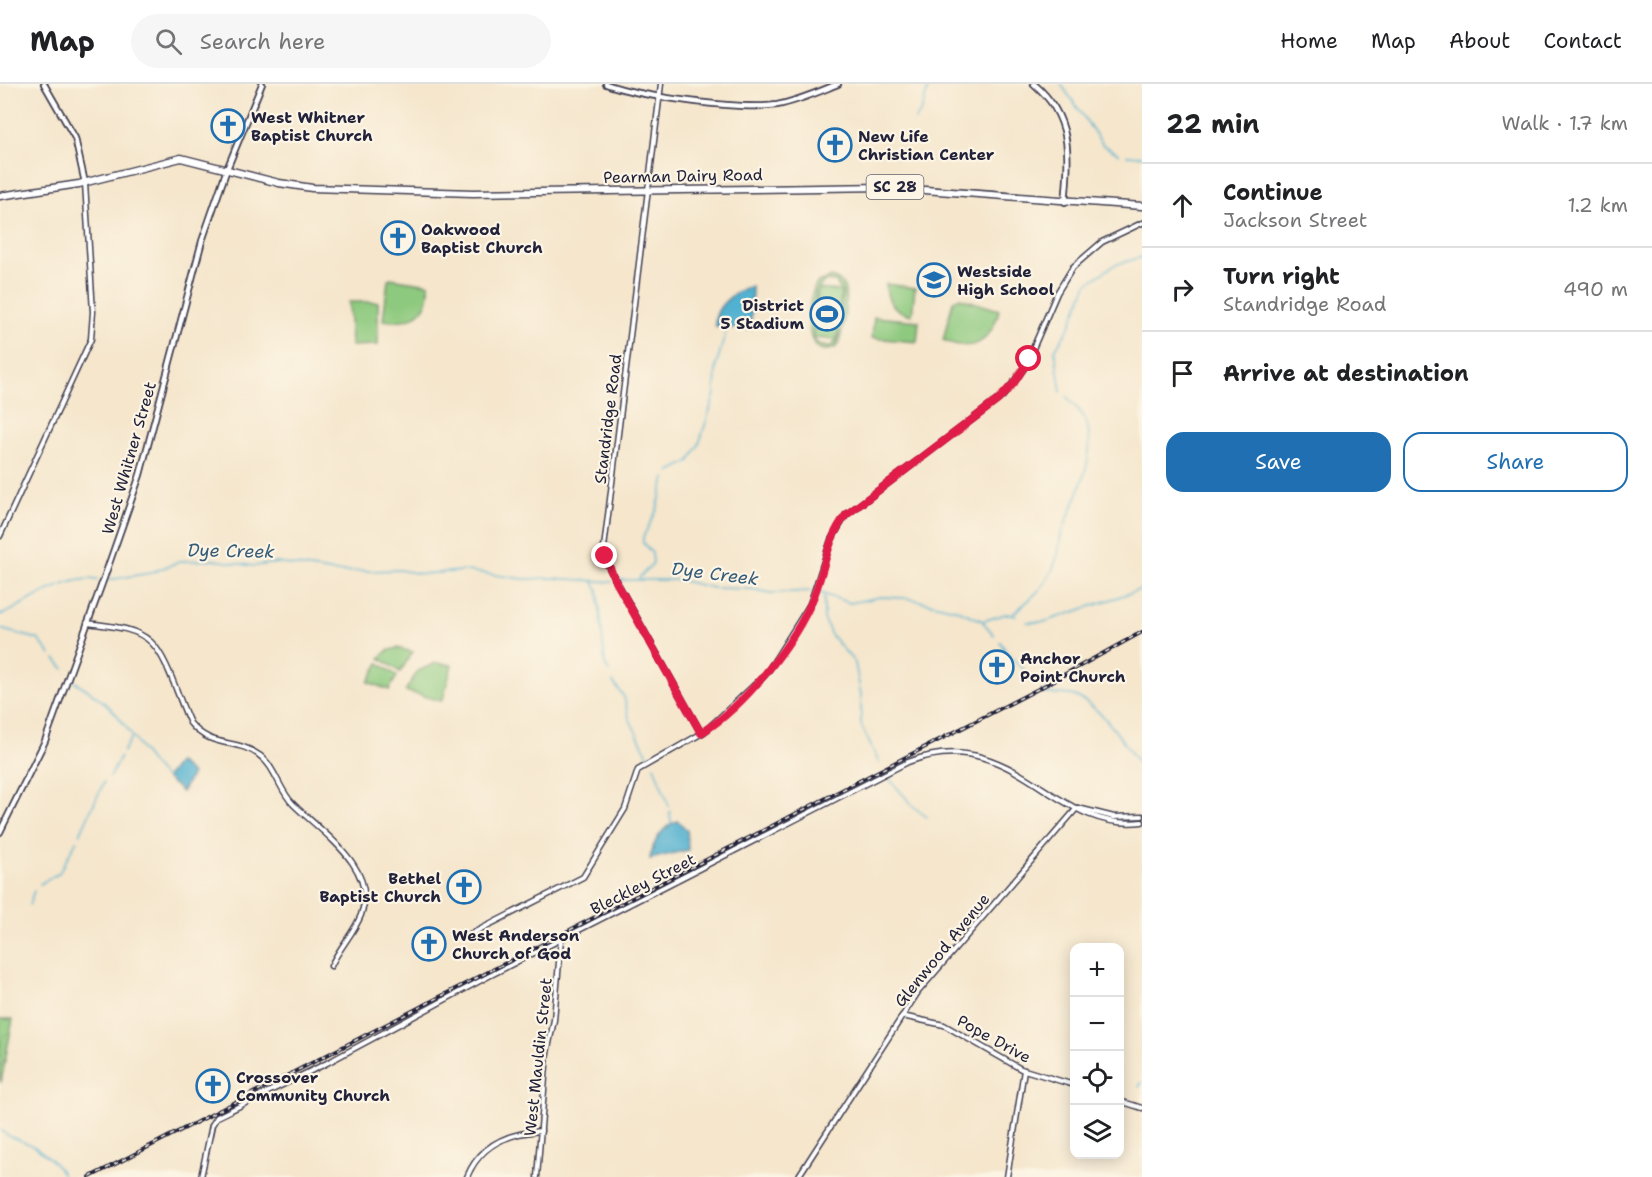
<!DOCTYPE html>
<meta charset="utf-8">
<style>
body{margin:0;font-family:"Shantell Sans",sans-serif;background:#f6f6f6;color:#202124}
.controls{position:absolute;right:18px;bottom:18px;display:grid;overflow:hidden;border-radius:12px;box-shadow:0 3px 15px #0003}
.controls button{width:54px;height:54px;display:grid;place-items:center;padding:0;border:0;border-bottom:2px solid #e0e0e0;background:#fff;color:#202124;font:30px sans-serif}
.stop{position:absolute;width:18px;height:18px;margin:-14px;border:4px solid #e11d48;border-radius:50%;background:#fff}
.stop.end{background:#e11d48;border-color:#fff;box-shadow:0 2px 6px #0008}
.list{margin:0;padding:0;list-style:none}
h2{display:flex;justify-content:space-between;align-items:center;height:78px;margin:0;padding:0 24px;font-size:26px}
h2 small{font-size:20px;font-weight:400;color:#757577}
.list li{display:grid;grid-template-columns:39px 1fr auto;gap:18px;align-items:center;box-sizing:border-box;height:84px;padding:0 24px;border-top:2px solid #e0e0e0}
.list b{display:block;font-size:22px;white-space:nowrap}
.list p{margin:0;font-size:20px;white-space:nowrap;color:#757577}
.list em{font-size:20px;font-style:normal;color:#757577}
.actions{display:flex;gap:12px;padding:18px 24px}
.actions a{flex:1;padding:14px 0;border:2px solid #1f6fb2;border-radius:18px;text-align:center;font-size:21px;color:#1f6fb2}
.actions .main{background:#1f6fb2;color:#fff}
.icon{flex:none;width:33px;height:33px;fill:none;stroke:currentColor;stroke-width:2;stroke-linecap:round;stroke-linejoin:round}
.map{position:relative;flex:none;width:1142px;height:1093px;overflow:hidden}
header{display:flex;align-items:center;gap:36px;box-sizing:border-box;height:84px;padding:0 30px;background:#fff;border-bottom:2px solid #e0e0e0}
header strong{font-size:28px}
nav{display:flex;gap:33px;margin-inline-start:auto;font-size:21px}
.search{width:420px;height:54px;background:#f6f6f6;display:flex;align-items:center;gap:15px;box-sizing:border-box;padding:0 21px;border-radius:33px;color:#757577;font-size:22px}
main{display:flex}
aside{flex:1;background:#fff}
.map>svg:first-child{display:block}
</style>
<header>
<strong>Map</strong>
<div class="search"><svg class="icon" aria-label="search" viewBox="0 0 24 24"><circle cx="10" cy="10" r="6"/><path d="M15 15l6 6"/></svg>Search here</div>
<nav><a>Home</a><a>Map</a><a>About</a><a>Contact</a></nav>
</header>
<main>
<div class="map">
<svg width="1142" height="1093" viewBox="0 0 1142 1093">
<defs>
<pattern id="park-crowns" width="20" height="18" patternUnits="userSpaceOnUse" patternTransform="scale(1.5)"><rect width="20" height="18" fill="#8dc97e"/><path d="M2 6a3 3 0 1 1 6 0M12 15a3 3 0 1 1 6 0" fill="none" stroke="#79ac6e"/></pattern>
</defs>
<rect width="100%" height="100%" fill="#fcf5e5"/>
<filter id="ink" filterUnits="userSpaceOnUse"><feTurbulence type="fractalNoise" baseFrequency=".0167" numOctaves="2"/><feDisplacementMap in="SourceGraphic" scale="12" xChannelSelector="R" yChannelSelector="G"/><feConvolveMatrix kernelMatrix="1 2 1 2 8 2 1 2 1" color-interpolation-filters="sRGB"/></filter>
<filter id="wash" filterUnits="userSpaceOnUse"><feTurbulence type="fractalNoise" baseFrequency=".008" numOctaves="4" result="noise"/><feDisplacementMap in="SourceGraphic" scale="24" xChannelSelector="R" yChannelSelector="G"/><feGaussianBlur stdDeviation="1.35" result="paint"/><feColorMatrix in="noise" values="0 0 0 0 0 0 0 0 0 0 0 0 0 0 0 0 0 1.4 0 .05"/><feComposite in="paint" operator="in"/></filter>
<g filter="url(#wash)">
<rect width="100%" height="100%" fill="#f5e6cc"/>
<path fill="url(#park-crowns)" stroke="#58765c" stroke-width="1.5" d="M0,935H13L1,998L0,997Z"/>
<g fill="#8dc97e" stroke="#58765c" stroke-width="1.5" fill-rule="evenodd">
<path d="M831,193C836,195 840,196 843,201C849,211 843,255 836,263C800,281 806,211 818,198ZM824,197L836,198L842,209L839,252L836,258L829,263L819,261L813,254L837,256L841,207L818,205L813,254L816,208Z"/>
<path d="M390,194L429,200C431,230 410,240 383,236L388,196Z"/>
<path d="M886,200L915,204L912,231C895,228 886,218 886,200Z"/>
<path d="M960,214L999,226C991,257 975,270 943,256L953,217Z"/>
<path d="M349,218H378V261L351,262Z"/>
<path d="M874,233L919,237L917,258L872,254Z"/>
<path d="M397,564L413,568L400,588L380,574L387,567Z"/>
<path d="M379,579L397,592L389,606L368,598Z"/>
<path d="M436,579L452,581L443,615L441,617L405,607L418,587Z"/>
</g>
<g fill="#51b1d0" stroke="#3a6a86" stroke-width="1.5">
<path d="M752,202L751,245L716,243C711,223 736,206 752,202Z"/>
<path d="M178,678L192,690L182,708L166,694Z"/>
<path d="M678,737L687,746L688,766L650,775C653,758 662,742 678,737Z"/>
</g>
<g fill="none" stroke-linecap="round" stroke-linejoin="round">
<g stroke="#51b1d0" stroke-width="1.5">
<path d="M1061,0L1103,61L1119,70"/>
<path d="M915,36L922,26L929,0"/>
<path d="M1127,71L1142,72"/>
<path d="M1061,308L1055,266L1070,242L1087,200L1114,181L1142,173"/>
<path d="M669,388L690,377L699,360L715,310L716,282L727,244"/>
<path d="M1065,441C1077,410 1099,369 1085,335C1082,327 1072,321 1067,313"/>
<path d="M467,487L524,495L552,494L612,498"/>
<path d="M639,494L653,479L652,469L643,459V453L657,426L665,394"/>
<path d="M108,496L150,489L181,477L214,476L254,482L278,479L335,488L399,486L422,490L464,487"/>
<path d="M620,496H679L713,504L751,505L771,509L812,507"/>
<path d="M593,497L598,506L605,581L609,587"/>
<path d="M817,508L850,519L880,513L907,514L955,525L983,537L1006,530L1016,532"/>
<path d="M824,513V535L831,551L855,579L861,611V641L879,679"/>
<path d="M1013,530C1035,510 1048,503 1057,473C1060,464 1059,455 1063,445"/>
<path d="M0,531C12,528 19,521 30,516C48,506 77,492 98,496"/>
<path d="M983,538L994,551"/>
<path d="M1027,538H1044L1142,505"/>
<path d="M0,545L38,555L51,571"/>
<path d="M1000,558L1007,569L1037,598"/>
<path d="M55,575L64,585"/>
<path d="M72,596C86,604 107,619 117,631C134,651 145,677 166,694"/>
<path d="M613,598L624,613L629,634L649,673"/>
<path d="M1041,607C1052,614 1065,607 1077,613C1106,627 1124,660 1142,684"/>
<path d="M123,668L131,654"/>
<path d="M654,682L669,722"/>
<path d="M110,693L120,673"/>
<path d="M890,696L915,724L927,733"/>
<path d="M670,727L671,740"/>
<path d="M80,750L104,698"/>
<path d="M40,800L59,789L77,756"/>
<path d="M29,821L34,807"/>
<path d="M1139,1003L1142,998"/>
<path d="M0,1046C10,1055 20,1055 31,1061C42,1067 57,1080 63,1091"/>
</g>
</g>
</g>
<g filter="url(#ink)">
<g fill="none" stroke-linecap="round" stroke-linejoin="round">
<defs>
<g id="tertiary">
<path d="M661,0L604,464L608,482L701,649"/>
<path d="M0,452L91,255L93,228L85,99"/>
<path d="M87,539C108,542 135,543 151,558C168,574 179,617 190,639C211,665 236,654 259,671C275,682 279,706 293,720C321,748 379,784 361,831C354,849 339,864 331,882"/>
<path d="M1078,724L1114,733L1142,732"/>
<path d="M467,852L583,793L625,725L638,686L704,648L766,590L810,520L831,456L846,431L1003,312L1025,283L1057,209L1073,183L1102,158L1142,139"/>
<path d="M902,932L944,941L1021,985L1074,1001"/>
<path d="M1120,1017L1142,1024"/>
<path d="M201,1093L212,1041L217,1033L327,979L489,892L908,678C1015,638 1052,749 1142,738"/>
<path d="M467,1093C480,1061 507,1049 541,1047"/>
<path d="M537,1093L547,969L554,936L561,855"/>
<path d="M798,1093L918,908L1077,724"/>
<path d="M1007,1093L1024,986"/>
</g>
<g id="secondary">
<path d="M44,0L75,54L85,99"/>
<path d="M606,0C641,13 740,26 777,21C798,17 818,8 838,0"/>
<path d="M1034,0C1072,32 1070,72 1065,118"/>
<path d="M0,748L45,657L104,494L140,391L202,157L227,85L262,0"/>
</g>
<path id="trunk" d="M0,112L79,100L181,74L279,99L312,104L473,109L884,103L1142,122"/>
</defs>
<use href="#tertiary" stroke="#423f51" stroke-width="7"/>
<use href="#secondary" stroke="#423f51" stroke-width="8"/>
<use href="#trunk" stroke="#423f51" stroke-width="9"/>
<use href="#tertiary" stroke="#fff" stroke-width="4"/>
<use href="#secondary" stroke="#fff" stroke-width="4.5"/>
<use href="#trunk" stroke="#fff" stroke-width="6"/>
<defs>
<path id="rail" d="M90,1093L1038,605L1142,548"/>
</defs>
<use href="#rail" stroke="#22223b" stroke-width="4"/>
<use href="#rail" stroke="#fcf5e5" stroke-width="1.5" stroke-dasharray="4.5" stroke-linecap="butt"/>
</g>
</g>
<g fill="none" stroke-linecap="round" stroke-linejoin="round" filter="url(#ink)">
<path stroke="#e11d48" stroke-width="8" d="M605,472L614,494L701,649C744,623 795,559 814,512C825,484 827,455 846,431L998,316L1014,299L1029,275"/>
</g>
<defs>
<symbol id="church-ring" viewBox="-11 -11 22 22"><circle r="9.5" fill="#fcf5e5" stroke="#1f6fb2" stroke-width="1.5"/><path d="M-1.2-6h2.4v3.5h3.3v2.4h-3.3V6h-2.4V-.1h-3.3v-2.4h3.3Z" fill="#1f6fb2"/></symbol>
<symbol id="school-ring" viewBox="-11 -11 22 22"><circle r="9.5" fill="#fcf5e5" stroke="#1f6fb2" stroke-width="1.5"/><path d="M0-5L7-2L0 1L-7-2ZM-4 1L0 2.5L4 1V4Q0 6-4 4Z" fill="#1f6fb2"/></symbol>
<symbol id="stadium-ring" viewBox="-11 -11 22 22"><circle r="9.5" fill="#fcf5e5" stroke="#1f6fb2" stroke-width="1.5"/><path d="M0-5a6.5 5 0 1 0 0 10a6.5 5 0 1 0 0-10ZM-3.5-1.8h7v3.6h-7Z" fill="#1f6fb2"/></symbol>
</defs>
<g fill-rule="evenodd">
<use href="#church-ring" x="209" y="23" width="38" height="38"/>
<use href="#church-ring" x="816" y="42" width="38" height="38"/>
<use href="#church-ring" x="379" y="135" width="38" height="38"/>
<use href="#school-ring" x="915" y="177" width="38" height="38"/>
<use href="#stadium-ring" x="808" y="211" width="38" height="38"/>
<use href="#church-ring" x="978" y="564" width="38" height="38"/>
<use href="#church-ring" x="445" y="784" width="38" height="38"/>
<use href="#church-ring" x="410" y="841" width="38" height="38"/>
<use href="#church-ring" x="194" y="983" width="38" height="38"/>
</g>
<g text-anchor="middle" dominant-baseline="central" stroke-width="4.5" stroke-linejoin="round" paint-order="stroke">
<rect fill="#fcf5e5" stroke="#63616e" stroke-width="1.5" x="866.5" y="91" width="57" height="24" rx="4.5"/>
<g font-size="15" font-weight="bold" fill="#22223b">
<text x="895" y="103">SC 28</text>
</g>
<g font-size="16" font-weight="bold" fill="#22223b" stroke="#fcf5e5" text-anchor="start">
<text x="251" y="33">West Whitner<tspan x="251" dy="18">Baptist Church</tspan></text>
<text x="858" y="52">New Life<tspan x="858" dy="18">Christian Center</tspan></text>
<text x="421" y="145">Oakwood<tspan x="421" dy="18">Baptist Church</tspan></text>
<text x="957" y="187">Westside<tspan x="957" dy="18">High School</tspan></text>
<text x="804" y="221" text-anchor="end">District<tspan x="804" dy="18">5 Stadium</tspan></text>
<text x="1020" y="574">Anchor<tspan x="1020" dy="18">Point Church</tspan></text>
<text x="441" y="794" text-anchor="end">Bethel<tspan x="441" dy="18">Baptist Church</tspan></text>
<text x="452" y="851">West Anderson<tspan x="452" dy="18">Church of God</tspan></text>
<text x="236" y="993">Crossover<tspan x="236" dy="18">Community Church</tspan></text>
</g>
<g font-size="16" fill="#22223b" stroke="#fcf5e5">
<text transform="translate(683 92) rotate(-1)">Pearman Dairy Road</text>
<text transform="translate(608 335) rotate(-83)">Standridge Road</text>
<text transform="translate(129 374) rotate(-74)">West Whitner Street</text>
<text transform="translate(643 800) rotate(-27)">Bleckley Street</text>
<text transform="translate(942 866) rotate(-51)">Glenwood Avenue</text>
<text transform="translate(994 955) rotate(29)">Pope Drive</text>
<text transform="translate(538 973) rotate(-84)">West Mauldin Street</text>
</g>
<g font-size="18" font-style="italic" fill="#355b77" stroke="#fcf5e5">
<text transform="translate(231 467) rotate(1)">Dye Creek</text>
<text transform="translate(715 490) rotate(7)">Dye Creek</text>
</g>
</g>
</svg>
<div class="controls">
<button>+</button>
<button>−</button>
<button><svg class="icon" aria-label="locate" viewBox="0 0 24 24"><circle cx="12" cy="12" r="6"/><path d="M12 2v4M12 18v4M2 12h4M18 12h4"/></svg></button>
<button><svg class="icon" aria-label="layers" viewBox="0 0 24 24"><path d="M12 4l9 5-9 5-9-5zM3 14l9 5 9-5"/></svg></button>
</div>
<div class="stop" style="left:1029px;top:275px"></div>
<div class="stop end" style="left:605px;top:472px"></div>
</div>
<aside>
<h2>22 min<small>Walk · 1.7 km</small></h2>
<ul class="list">
<li><svg class="icon" aria-label="ahead" viewBox="0 0 24 24"><path d="M12 20V5M6 11l6-6 6 6"/></svg><div><b>Continue</b><p>Jackson Street</p></div><em>1.2 km</em></li>
<li><svg class="icon" aria-label="right" viewBox="0 0 24 24"><path d="M7 20v-9h11M14 6l5 5-5 5"/></svg><div><b>Turn right</b><p>Standridge Road</p></div><em>490 m</em></li>
<li><svg class="icon" aria-label="arrive" viewBox="0 0 24 24"><path d="M6 21V4h12l-3 4 3 4H6"/></svg><div><b>Arrive at destination</b></div></li>
</ul>
<div class="actions"><a class="main">Save</a><a>Share</a></div>
</aside>
</main>
